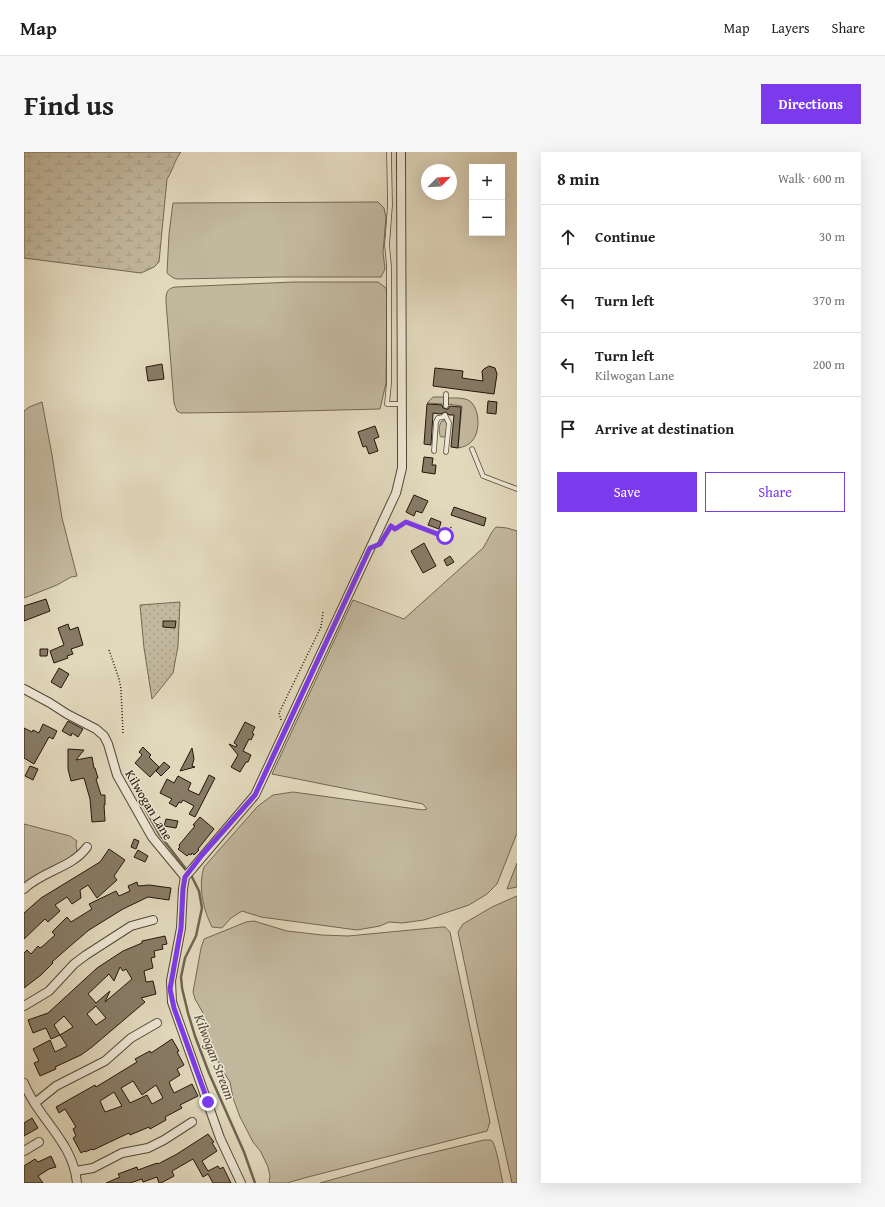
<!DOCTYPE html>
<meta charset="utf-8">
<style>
body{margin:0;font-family:"Gentium Book Plus",serif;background:#f6f6f6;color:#222}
.controls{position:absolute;right:12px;top:12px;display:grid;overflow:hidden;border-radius:0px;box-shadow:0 4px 16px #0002}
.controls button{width:36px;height:36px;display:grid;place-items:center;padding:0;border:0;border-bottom:1px solid #e0e0e0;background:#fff;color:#222;font:20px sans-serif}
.compass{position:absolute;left:397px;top:12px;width:36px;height:36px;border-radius:50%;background:#fff;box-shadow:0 4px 16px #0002;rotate:66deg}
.stop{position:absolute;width:12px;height:12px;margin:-9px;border:3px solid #7c3aed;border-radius:50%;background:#fff}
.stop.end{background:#7c3aed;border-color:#fff;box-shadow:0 1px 4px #0008}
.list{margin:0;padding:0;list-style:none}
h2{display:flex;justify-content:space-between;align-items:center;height:52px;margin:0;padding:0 16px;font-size:17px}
h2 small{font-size:13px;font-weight:400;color:#767676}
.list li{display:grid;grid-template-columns:26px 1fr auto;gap:12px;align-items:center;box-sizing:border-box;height:64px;padding:0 16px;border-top:1px solid #e0e0e0}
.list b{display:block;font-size:15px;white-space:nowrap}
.list p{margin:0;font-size:13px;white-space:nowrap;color:#767676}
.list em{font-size:13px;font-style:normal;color:#767676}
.actions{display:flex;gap:8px;padding:12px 16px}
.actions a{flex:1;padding:9px 0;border:1px solid #7c3aed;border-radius:0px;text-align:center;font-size:14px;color:#7c3aed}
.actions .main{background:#7c3aed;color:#fff}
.icon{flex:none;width:22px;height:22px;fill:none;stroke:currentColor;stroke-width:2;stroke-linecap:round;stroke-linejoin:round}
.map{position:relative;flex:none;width:493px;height:1031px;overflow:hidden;border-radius:0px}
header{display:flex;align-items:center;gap:24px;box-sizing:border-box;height:56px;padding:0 20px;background:#fff;border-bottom:1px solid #e0e0e0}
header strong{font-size:19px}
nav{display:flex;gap:22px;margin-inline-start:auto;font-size:14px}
.intro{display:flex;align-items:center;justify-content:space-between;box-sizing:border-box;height:96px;padding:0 24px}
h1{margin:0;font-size:28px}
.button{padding:10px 18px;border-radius:0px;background:#7c3aed;color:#fff;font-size:14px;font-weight:700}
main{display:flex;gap:24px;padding:0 24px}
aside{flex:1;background:#fff;border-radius:0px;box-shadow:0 4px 16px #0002}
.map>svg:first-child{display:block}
</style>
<header>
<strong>Map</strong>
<nav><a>Map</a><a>Layers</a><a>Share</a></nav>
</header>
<div class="intro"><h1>Find us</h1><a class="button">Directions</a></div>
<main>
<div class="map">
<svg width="493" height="1031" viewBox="0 0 493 1031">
<defs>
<pattern id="wetland-marsh" width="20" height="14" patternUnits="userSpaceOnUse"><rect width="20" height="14" fill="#c2b89e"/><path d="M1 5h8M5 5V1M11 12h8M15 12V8" fill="none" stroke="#a79d87"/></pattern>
<pattern id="garden-dots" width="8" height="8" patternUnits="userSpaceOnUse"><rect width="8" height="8" fill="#c2b89e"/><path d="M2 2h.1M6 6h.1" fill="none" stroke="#a79d87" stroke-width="1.8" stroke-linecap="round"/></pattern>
</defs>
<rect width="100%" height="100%" fill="#e2d9bd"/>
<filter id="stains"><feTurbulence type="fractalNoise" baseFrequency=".005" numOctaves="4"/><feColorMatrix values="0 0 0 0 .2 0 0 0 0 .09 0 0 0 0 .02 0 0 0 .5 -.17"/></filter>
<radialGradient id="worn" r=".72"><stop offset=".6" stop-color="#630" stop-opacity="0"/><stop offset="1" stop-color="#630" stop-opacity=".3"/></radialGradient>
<g fill="#c2b89e" stroke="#736753">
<path d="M354,50L360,56L362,66L359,100L361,117L357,125H258L152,127L148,125L143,121L145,82L149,51Z"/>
<path d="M270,130H354L362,136L363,146L362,231L356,257L236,260L157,261L153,259L150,251L142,150C142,142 142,136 152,135Z"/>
<path d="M409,245H420V252L403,251Z"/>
<path d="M424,246C432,246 443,245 448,251C456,260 456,281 448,289C445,293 440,295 434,296L438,254L424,252Z"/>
<path d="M18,250L28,303L38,366L53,424L47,425L33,433L0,446V259L5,255Z"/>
<path d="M418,269H422C424,273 423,282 420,285H417C414,281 415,272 418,269Z"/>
<path d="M472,375L483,376L493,379V681L473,732L463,742L445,753L400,768L378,771L365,770L356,774L333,778L237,765L218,759L207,766L198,776L188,775C179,757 174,734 180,715L234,654L249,643L269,640L399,658L403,657L399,652L248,622L329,448L380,467L459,396C464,389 466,381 472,375Z"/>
<path d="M0,672L46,684L53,689L52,692L53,700L44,707L0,733Z"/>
<path d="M493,711V735L483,737Z"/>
<path d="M493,744V1031H488L455,881L434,780L439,772L468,755Z"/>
<path d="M230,769L263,779L298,783L324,784L418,775H421L426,780L466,970L463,979L284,1025L263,1031H245L246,1024L244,1015L237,1000L229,990L216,965L209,946L206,930L199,919L186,894L179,861L171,847L169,840L177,796L180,787L222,770Z"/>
<path d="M460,988C461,988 466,988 467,988C472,990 477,1024 479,1031H296L382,1007Z"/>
</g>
<path fill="url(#wetland-marsh)" stroke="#736753" d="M0,0H157C150,9 149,18 143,27L135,110L130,115L117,121L0,106Z"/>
<path fill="url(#garden-dots)" stroke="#736753" d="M156,450L154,494L149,521L128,547L120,496L116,453Z"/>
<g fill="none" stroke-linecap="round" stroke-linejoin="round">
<path stroke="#6f634f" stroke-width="2.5" d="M119,653L135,682L168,725L175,739L178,756L172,784L161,806L157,825L158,836L164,861L171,884L185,921L220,1000L231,1031"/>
</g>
<g fill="#877b66" stroke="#241608" fill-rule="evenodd">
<path d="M138,212L140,227L124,229L122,215Z"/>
<path d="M465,214L471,216L473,222L470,242L409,234L411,216L439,219L438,226L459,229L458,219L460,217Z"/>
<path d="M464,249L473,250L472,262L463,261Z"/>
<path d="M403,252L418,253L419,256L422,257H424L426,254L437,255L434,296L427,295L430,263H425L422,260L416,262L409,261L407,293L400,292Z"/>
<path d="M351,274L355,285L350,287L354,299L345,302L342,294L339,295L334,280Z"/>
<path d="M400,305L409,306L408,313H412L411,322L398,320Z"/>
<path d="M390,343L404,349L398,361L392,359L390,364L382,360Z"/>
<path d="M430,355L462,366L460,374L427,363Z"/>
<path d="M407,366L417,370L415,377L404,373Z"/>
<path d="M400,391L412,414L399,421L387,399Z"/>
<path d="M426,404L430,410L423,414L420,408Z"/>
<path d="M22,447L26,459L0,469V454Z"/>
<path d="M139,469H152L151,476L139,475Z"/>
<path d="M44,472L46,478L54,475L59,493L47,497L49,502L43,504L44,506L30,511L26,499L40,493L34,476Z"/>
<path d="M16,497H24L23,504H16Z"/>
<path d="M35,516L45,522L37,536L27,530Z"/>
<path d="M44,569L59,577L54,585L48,581L47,584L38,579Z"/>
<path d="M221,570L231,575L228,581L230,582L227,588L225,587L219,599L227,603L224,610H222L216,620L207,615L214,603L205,592L212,595L213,593L210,591Z"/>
<path d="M19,572L33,579L29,587L25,585L10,612L0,606V576L8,580L9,578L15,581Z"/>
<path d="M119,595L127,603L125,605L135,615L126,625L111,611L118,603L115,600Z"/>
<path d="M168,596L170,607L168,614L171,615L156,619Z"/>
<path d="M44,597L60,598L52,608L68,605L70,616H71L74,626L72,627L77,643H81V653H80L81,669L68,670L66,647L60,626L47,629L44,617Z"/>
<path d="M140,610L146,615L137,624L132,619Z"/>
<path d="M6,614L14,617L9,628L1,624Z"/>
<path d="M185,623L191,626L171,665L165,662L170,654L159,648L157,651L155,650L152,655L145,651L148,647L136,641L143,627L150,631L154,624L167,631L164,638L175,643Z"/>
<path d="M176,665L190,677L174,697L175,698L170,703L168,701L167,703L165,702L163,704L154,697L156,695L155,693L171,674L169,673Z"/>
<path d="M142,667L154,669L152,676L140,674Z"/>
<path d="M110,687L115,689L112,697L107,695Z"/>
<path d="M85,697L101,708L90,724L93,728L73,746L64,733L56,738L57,746L48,752L43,745L31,753L36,759L24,770L21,767L0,787V761L17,746L76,710Z"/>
<path d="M114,698L124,704L121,710L110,705Z"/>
<path d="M113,730L114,734L125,733L147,736L145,748L124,745L99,757L65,778L45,795L28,810L29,811L17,823L0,836V801L3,798L7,802L14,794L16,796L19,794L31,783L28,780L43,765L47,770L68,757L65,752L92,739L95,744L106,739L104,734Z"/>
<path d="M141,784L143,792L138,793L139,797L130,799L131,805L127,806L129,816L120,819L122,830L129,829L132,842L117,846L121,850L68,895L57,903L31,915L32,917L16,924L10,911L15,909L9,897L26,888L31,900L43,894L36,883L49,875L40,864L30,873L36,883L27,887L22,876L9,881L4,868L24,861L73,816L99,799L118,791V789ZM96,815L99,819L102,817L108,827L81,850L86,839L72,851L64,842L85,822L90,829ZM72,854L82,866L72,873L63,862Z"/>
<path d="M148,887L155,899L153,900L160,913L153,917L156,923L145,930L147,935L150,941L168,932L174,944L156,953L158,956L141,965L142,968L126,977L125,975L106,983L105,981L69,998L68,997L61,1000L60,999L57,1001L49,986L52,984L49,977L52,975L41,957L35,961L32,955L71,933L72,935L113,910L111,907L126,899L127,901ZM109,929L118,943L132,933L139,946L128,952L123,943L106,951L97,936ZM90,940L98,954L81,960L76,949Z"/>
<path d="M8,966L14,976L0,984V971Z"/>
<path d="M184,982L190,990L188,991L193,999L178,1009L184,1019L194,1014L196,1017L199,1015L207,1031H189L184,1022L179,1025L169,1007L148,1019L150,1024L137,1031H135L133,1025L119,1030L118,1027L106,1031H82L96,1025L94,1022L113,1015L114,1018L133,1011L134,1012L153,1002Z"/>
<path d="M27,1004L32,1015L25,1017L14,1024L19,1031H0V1014L11,1007L14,1010Z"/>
</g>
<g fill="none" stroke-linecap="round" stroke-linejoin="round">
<defs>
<g id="service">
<path d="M365,0L366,53L363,93L365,114V231L363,252H377"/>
<path d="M422,254V242"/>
<path d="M421,263L425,271L422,300"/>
<path d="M448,297L459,324L493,337"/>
<path d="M410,299L412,270L414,266L419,265L421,263"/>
</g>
<g id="minor">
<path d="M0,537L26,551L43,562L72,577L80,584L84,592L93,623L128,685L161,725"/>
<path d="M0,737C18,719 48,716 63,695"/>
<path d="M0,854L25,839L50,812L62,803L107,774L129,768"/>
<path d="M0,931C14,967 49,989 53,1031"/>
<path d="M11,951L32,934L81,909L107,886L133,871"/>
<path d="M0,999L15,990"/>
<path d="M52,1019L69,1016L98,1001L124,996L140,988L168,970"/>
<path d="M217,1031L196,986L148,850L147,829L157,776L159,737L161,725L169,716L231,643L372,341L378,316V293L377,0"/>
</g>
</defs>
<use href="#service" stroke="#544735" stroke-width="5.5"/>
<use href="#minor" stroke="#544735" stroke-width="10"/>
<g stroke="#241608" stroke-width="1.5" stroke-dasharray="1 2" stroke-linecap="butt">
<path d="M361,385L367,374L371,377L375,375L383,370L416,383C424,384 425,379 428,373"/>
<path d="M85,498L95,527L97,537L99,581"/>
<path d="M257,568L255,561L297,475L299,460"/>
</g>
<use href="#service" stroke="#ece6d4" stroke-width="4"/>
<use href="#minor" stroke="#ece6d4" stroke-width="8"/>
</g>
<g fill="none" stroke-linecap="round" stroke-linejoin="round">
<path stroke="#7c3aed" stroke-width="5" d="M184,950L150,856L146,837L157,776L159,737L161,725L178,703L231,643L346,396L356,392L367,374L371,377L382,370L416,383L421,384"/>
</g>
<g text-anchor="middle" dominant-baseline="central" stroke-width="3" stroke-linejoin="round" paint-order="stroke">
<g font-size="13" fill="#241608" stroke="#ece6d4">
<text transform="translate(125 653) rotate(59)">Kilwogan Lane</text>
</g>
<g font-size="14" font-style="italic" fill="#564a38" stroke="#ece6d4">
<text transform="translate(191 905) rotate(69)">Kilwogan Stream</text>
</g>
</g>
<rect width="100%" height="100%" filter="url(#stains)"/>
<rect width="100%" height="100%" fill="url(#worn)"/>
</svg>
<div class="controls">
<button>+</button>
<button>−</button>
</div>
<svg class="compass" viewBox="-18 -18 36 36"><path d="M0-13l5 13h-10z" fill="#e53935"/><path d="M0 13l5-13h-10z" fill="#767676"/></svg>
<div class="stop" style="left:421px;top:384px"></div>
<div class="stop end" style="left:184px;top:950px"></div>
</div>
<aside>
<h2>8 min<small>Walk · 600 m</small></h2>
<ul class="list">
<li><svg class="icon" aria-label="ahead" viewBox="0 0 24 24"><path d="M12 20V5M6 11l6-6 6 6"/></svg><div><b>Continue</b></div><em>30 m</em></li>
<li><svg class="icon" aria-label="left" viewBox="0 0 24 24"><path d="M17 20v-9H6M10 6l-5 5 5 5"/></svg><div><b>Turn left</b></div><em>370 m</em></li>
<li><svg class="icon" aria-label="left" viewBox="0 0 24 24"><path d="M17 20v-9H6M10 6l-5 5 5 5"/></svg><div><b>Turn left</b><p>Kilwogan Lane</p></div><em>200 m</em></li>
<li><svg class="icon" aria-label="arrive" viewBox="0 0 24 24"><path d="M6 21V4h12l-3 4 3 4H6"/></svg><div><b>Arrive at destination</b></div></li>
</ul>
<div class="actions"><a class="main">Save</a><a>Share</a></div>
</aside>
</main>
